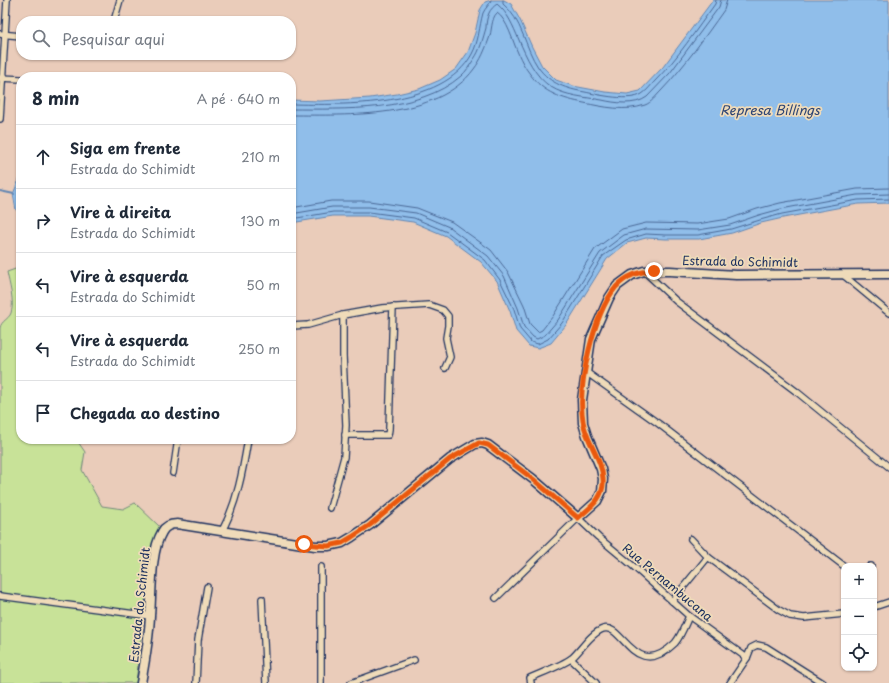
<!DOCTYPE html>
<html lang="pt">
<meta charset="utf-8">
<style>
body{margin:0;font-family:"Playpen Sans",sans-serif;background:#f6f6f7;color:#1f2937}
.controls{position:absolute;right:12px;bottom:12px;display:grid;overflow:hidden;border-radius:8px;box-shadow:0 1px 3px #0004}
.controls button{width:36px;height:36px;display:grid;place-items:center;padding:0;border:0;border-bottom:1px solid #e0e1e3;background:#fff;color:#1f2937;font:20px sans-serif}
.stop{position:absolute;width:12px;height:12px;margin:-9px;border:3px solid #ea580c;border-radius:50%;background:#fff}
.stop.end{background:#ea580c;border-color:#fff;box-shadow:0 1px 4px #0008}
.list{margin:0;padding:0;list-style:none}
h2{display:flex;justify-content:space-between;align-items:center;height:52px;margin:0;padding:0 16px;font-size:17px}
h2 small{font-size:13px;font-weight:400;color:#747a83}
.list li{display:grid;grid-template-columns:26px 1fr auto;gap:12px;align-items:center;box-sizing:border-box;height:64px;padding:0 16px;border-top:1px solid #e0e1e3}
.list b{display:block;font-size:15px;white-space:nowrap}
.list p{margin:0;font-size:13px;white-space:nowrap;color:#747a83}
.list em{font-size:13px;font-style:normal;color:#747a83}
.icon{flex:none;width:22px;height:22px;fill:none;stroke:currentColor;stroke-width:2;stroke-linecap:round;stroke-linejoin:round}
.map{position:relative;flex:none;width:889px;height:683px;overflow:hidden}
.search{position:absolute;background:#fff;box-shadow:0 1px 3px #0004;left:16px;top:16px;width:280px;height:44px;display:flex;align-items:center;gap:10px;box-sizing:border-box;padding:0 14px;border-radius:16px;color:#747a83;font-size:15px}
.panel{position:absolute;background:#fff;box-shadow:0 1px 3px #0004;left:16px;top:72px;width:280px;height:372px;border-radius:16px}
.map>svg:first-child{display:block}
</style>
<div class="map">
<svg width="889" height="683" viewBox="0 0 889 683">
<rect width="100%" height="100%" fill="#eaccba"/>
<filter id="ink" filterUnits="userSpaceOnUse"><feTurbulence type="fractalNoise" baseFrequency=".025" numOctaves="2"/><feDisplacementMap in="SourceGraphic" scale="8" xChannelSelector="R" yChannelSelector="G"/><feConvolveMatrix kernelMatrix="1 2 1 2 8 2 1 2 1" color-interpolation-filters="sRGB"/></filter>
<g filter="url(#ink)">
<path fill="#c8e298" stroke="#72887b" d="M21,267V439H76L85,452L82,470L102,506L123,509L135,503L160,527L151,549L136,683H0V328C1,321 9,319 11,313C15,302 9,283 7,272Z"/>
<g fill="#90beea" stroke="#6185b2">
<path d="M491,0H504L511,4L520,20L532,47L542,66L556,80L573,86L605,92L627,94L640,91L663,67L713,0H889V203L858,204L783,218L761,223L732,233L699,239H666L646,238L627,243L607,259L566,325L551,343L538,348L529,346L516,331L510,311L497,281L481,262L446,236L413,222L368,216H333L291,223V100L320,101L370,98L397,94L419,89L440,80L456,69L468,52L475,33L480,10L485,2Z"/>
<path d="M21,175V214L16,210L13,194Z"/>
</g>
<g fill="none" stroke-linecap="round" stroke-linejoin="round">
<g stroke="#4a6896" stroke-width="1">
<path d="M503,0V4C522,19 525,48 538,67C550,84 567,89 585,92C599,95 630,102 642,94C647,91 651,85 655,81C678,58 696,30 715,4L716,0"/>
<path d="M291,104C344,105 443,108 472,54C479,41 479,27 483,13C485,8 490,5 491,0"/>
<path d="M291,109C343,109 419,113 461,76C466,72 470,65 474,59C480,51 483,38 486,28C486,23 487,17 489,13C490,10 494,6 497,4C508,13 513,26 519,40C526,56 535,77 551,87C565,96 585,97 602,100C615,103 635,106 647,97L670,73L719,7L721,0"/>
<path d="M291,115C347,115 437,120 474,69C481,60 485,50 489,39C492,32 491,18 497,13C507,19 513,42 518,53C521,60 525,68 530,74C543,93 563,99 584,103C604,107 625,112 645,105C651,103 656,96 661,91C684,67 704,38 724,10L727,0"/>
<path d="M291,208L331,201H369L417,208L452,222L491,250L508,272L524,305L530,324L538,332L542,330L553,316L595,249L622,229L646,223L697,224L729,219L757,209L780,203L857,189L889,188"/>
<path d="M291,214L332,207H369L416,213L449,227L488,256L504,276L518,308L524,327L533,337L537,339L545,335L558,320L600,253L624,235L646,229L698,230L730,225L759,215L781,209L857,195L889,194"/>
<path d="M291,219L333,212H369L414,218L447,232L485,260L500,280L514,309L520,329L531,342L538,344L548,339L562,323L603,256L626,240L646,234L666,235H698L731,229L760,220L782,214L858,200L889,199"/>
</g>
<path stroke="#6185b2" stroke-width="2" d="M0,191L14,194"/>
<defs>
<g id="street">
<path d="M114,21L120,0"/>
<path d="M0,34L21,36"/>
<path d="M0,78L21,79"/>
<path d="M0,119L7,0"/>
<path d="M644,271L676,301L797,392L889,467"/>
<path d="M842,274L889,313"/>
<path d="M291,326L308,325L343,315L382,308L429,305L443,310L448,316V326L446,338L450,357L445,368"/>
<path d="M586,372L659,424L844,566"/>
<path d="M345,435H388L389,429L393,307"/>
<path d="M173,473L178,439"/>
<path d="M330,508L344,457L346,425L343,356V315"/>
<path d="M222,531C237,503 243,470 248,439"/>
<path d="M691,539L708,557L779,610L790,616L804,618L844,614"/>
<path d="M870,566H871"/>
<path d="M321,567V683"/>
<path d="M0,596L150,616"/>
<path d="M496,598L578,518L598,537L633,566L689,616L747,658"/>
<path d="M262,599L266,683"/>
<path d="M672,601L708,557"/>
<path d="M874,607L889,602"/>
<path d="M571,659L596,683"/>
<path d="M196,683L198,640L207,587"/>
<path d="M351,683L414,660"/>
<path d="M531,683L530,678C541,673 563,665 572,658C581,650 591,633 603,629C623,622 634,683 675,643C681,636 685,625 689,616"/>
<path d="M730,683L747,658L751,648L757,645L766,647L823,683"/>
</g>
<path id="secondary" d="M141,683C145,661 149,639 150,616C152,593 150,552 162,532C165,526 171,524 177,524L315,546H328L342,543L352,537L370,525L450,459L475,444L482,443L488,445L533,479L578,518L597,501L602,491L603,479L601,469L587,436L583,423L582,400L591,339L609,298L617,286L632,275L644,271H670L736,275L889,274"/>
</defs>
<use href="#street" stroke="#1b2f5e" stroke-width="8"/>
<use href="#secondary" stroke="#1b2f5e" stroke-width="11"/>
<use href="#street" stroke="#efdbb9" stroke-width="5.5"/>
<use href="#secondary" stroke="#efdbb9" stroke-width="8"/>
</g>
</g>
<g fill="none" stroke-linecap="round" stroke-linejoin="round" filter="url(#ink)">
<path stroke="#ea580c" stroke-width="5" d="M304,544L328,546L342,543L352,537L370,525L450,459L479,443L488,445L533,479L578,518C591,507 605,497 603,479C602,458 586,442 583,421C577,386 593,315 616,287C626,276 640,271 654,271"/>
</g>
<g text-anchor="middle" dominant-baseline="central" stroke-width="3.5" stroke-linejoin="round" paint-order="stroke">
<g font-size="12" fill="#1b2f5e" stroke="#efdbb9">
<text transform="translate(740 261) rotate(1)">Estrada do Schimidt</text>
<text transform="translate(668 582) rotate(40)">Rua Pernambucana</text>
<text transform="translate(139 605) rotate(-84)">Estrada do Schimidt</text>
</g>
<g font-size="13" font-style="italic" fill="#2d4473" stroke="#efdbb9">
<text x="770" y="109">Represa Billings</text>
</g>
</g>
</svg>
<div class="controls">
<button>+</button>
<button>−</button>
<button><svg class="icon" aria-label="locate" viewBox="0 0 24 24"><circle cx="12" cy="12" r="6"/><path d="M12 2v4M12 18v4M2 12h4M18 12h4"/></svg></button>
</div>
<div class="stop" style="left:304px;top:544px"></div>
<div class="stop end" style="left:654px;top:271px"></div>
<div class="search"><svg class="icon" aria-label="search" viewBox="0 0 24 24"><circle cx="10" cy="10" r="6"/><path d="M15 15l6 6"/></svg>Pesquisar aqui</div>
<section class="panel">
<h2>8 min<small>A pé · 640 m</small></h2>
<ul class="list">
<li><svg class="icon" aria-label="ahead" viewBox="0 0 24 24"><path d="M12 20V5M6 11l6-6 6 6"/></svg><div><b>Siga em frente</b><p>Estrada do Schimidt</p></div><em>210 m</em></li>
<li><svg class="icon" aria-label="right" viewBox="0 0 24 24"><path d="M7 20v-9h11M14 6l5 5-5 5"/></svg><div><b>Vire à direita</b><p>Estrada do Schimidt</p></div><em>130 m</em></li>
<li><svg class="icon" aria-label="left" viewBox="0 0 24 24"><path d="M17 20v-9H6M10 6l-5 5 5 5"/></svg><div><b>Vire à esquerda</b><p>Estrada do Schimidt</p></div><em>50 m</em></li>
<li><svg class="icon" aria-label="left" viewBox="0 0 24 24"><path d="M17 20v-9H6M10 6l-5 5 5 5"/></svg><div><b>Vire à esquerda</b><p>Estrada do Schimidt</p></div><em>250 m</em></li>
<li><svg class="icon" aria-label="arrive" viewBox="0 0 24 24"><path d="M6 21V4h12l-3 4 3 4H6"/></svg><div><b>Chegada ao destino</b></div></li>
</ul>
</section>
</div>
